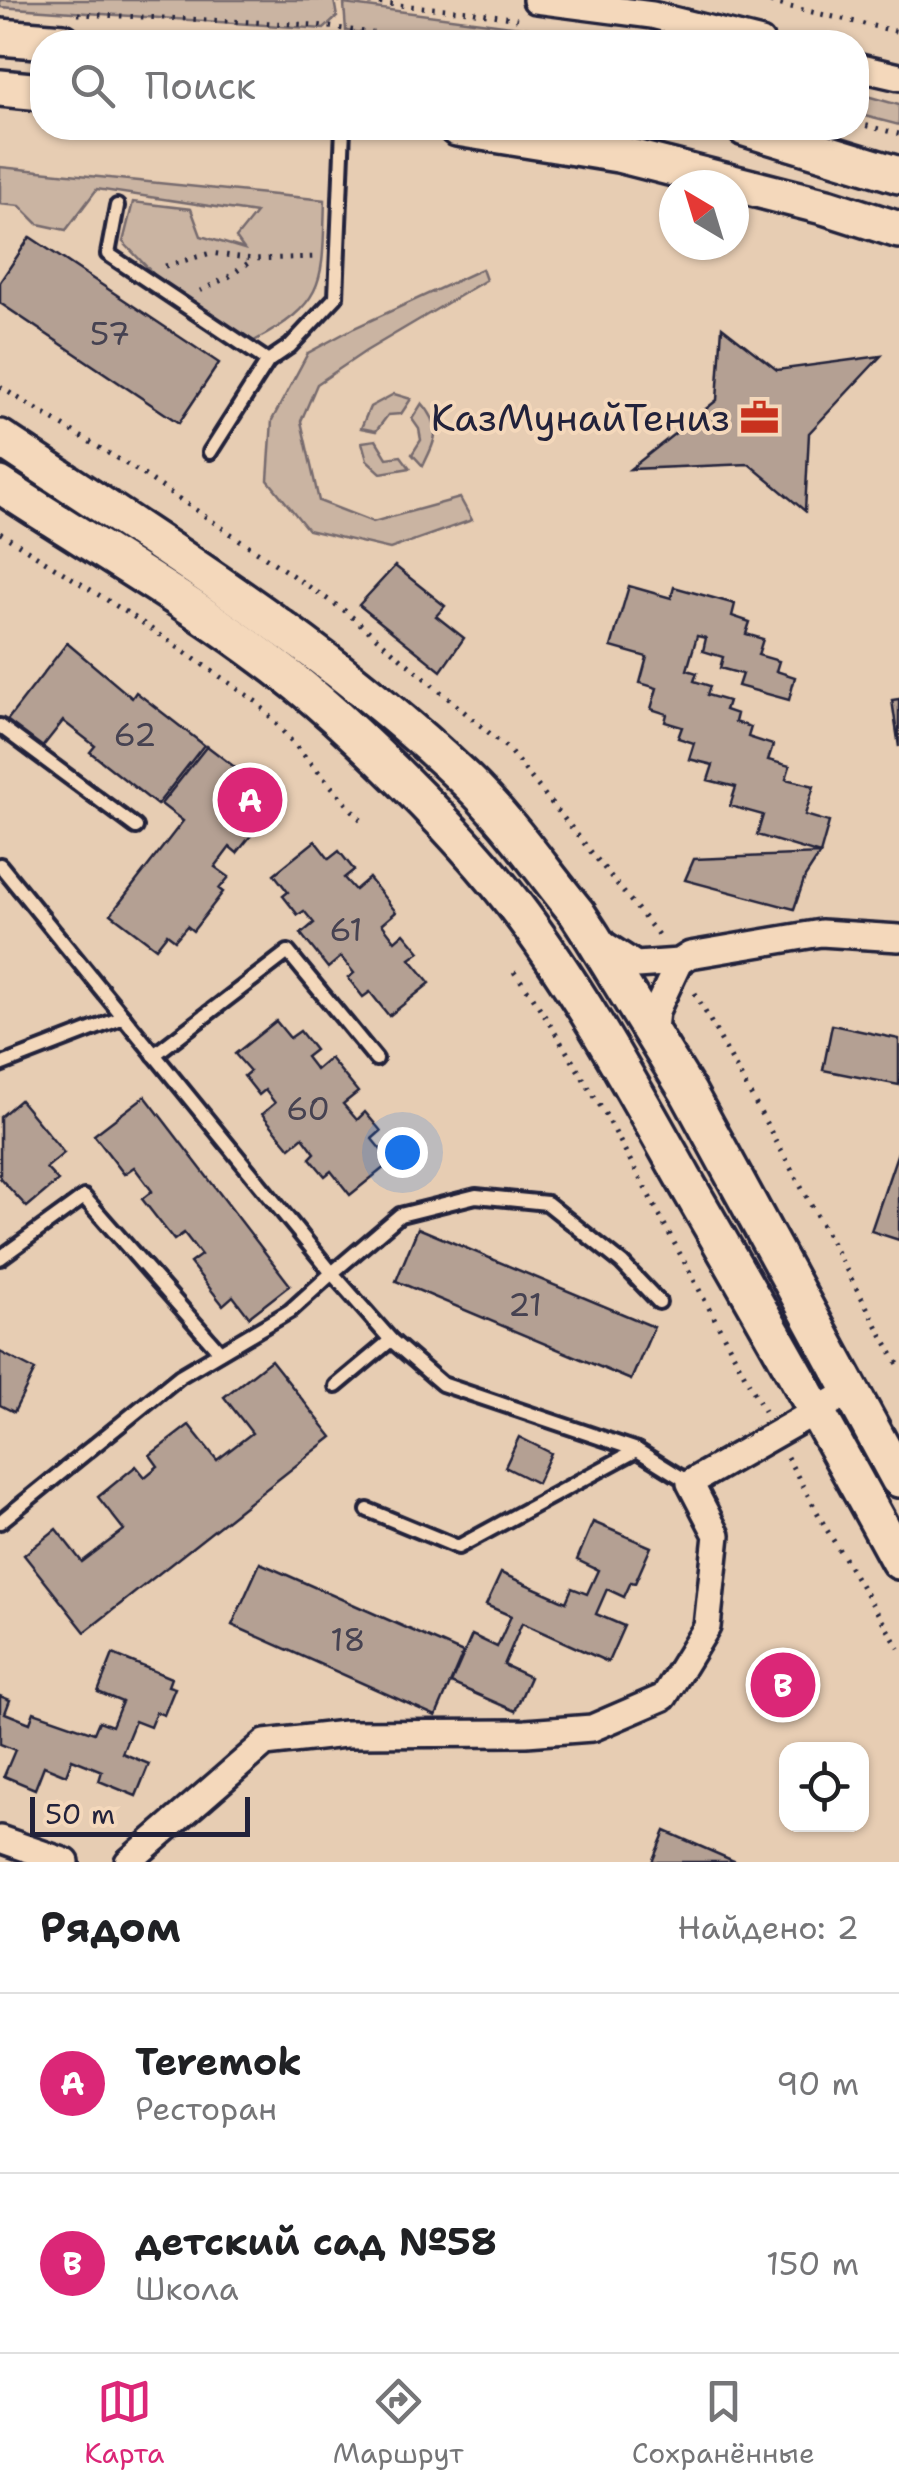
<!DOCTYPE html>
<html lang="ru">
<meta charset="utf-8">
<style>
body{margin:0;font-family:"Shantell Sans",sans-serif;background:#f6f6f6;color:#202124}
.controls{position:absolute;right:30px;bottom:30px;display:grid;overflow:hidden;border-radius:20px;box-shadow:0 2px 8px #0004}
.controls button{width:90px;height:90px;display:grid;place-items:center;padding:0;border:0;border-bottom:2px solid #e0e0e0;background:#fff;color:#202124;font:50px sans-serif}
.compass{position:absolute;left:659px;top:170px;width:90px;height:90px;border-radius:50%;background:#fff;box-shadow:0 2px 8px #0004;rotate:322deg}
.scale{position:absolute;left:30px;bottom:25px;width:220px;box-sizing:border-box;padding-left:10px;border:5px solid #22223b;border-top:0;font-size:28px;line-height:35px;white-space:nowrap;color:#22223b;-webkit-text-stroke:8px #f4d8bb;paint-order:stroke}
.you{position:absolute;left:402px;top:1152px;width:35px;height:35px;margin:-25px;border:8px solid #fff;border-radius:50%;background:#1a73e8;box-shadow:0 0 0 15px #1a73e833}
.badge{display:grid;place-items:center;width:65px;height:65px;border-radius:50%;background:#db2777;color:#fff;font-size:32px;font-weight:700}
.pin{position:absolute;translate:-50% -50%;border:5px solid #fff;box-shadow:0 2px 10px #0006}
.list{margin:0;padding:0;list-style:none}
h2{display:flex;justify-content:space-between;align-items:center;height:130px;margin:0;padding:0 40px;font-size:42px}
h2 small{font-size:32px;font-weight:400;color:#757577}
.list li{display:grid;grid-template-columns:65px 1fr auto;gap:30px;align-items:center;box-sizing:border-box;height:180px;padding:0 40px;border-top:2px solid #e0e0e0}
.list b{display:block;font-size:38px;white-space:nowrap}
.list p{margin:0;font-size:32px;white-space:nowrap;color:#757577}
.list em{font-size:32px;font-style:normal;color:#757577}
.icon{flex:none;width:55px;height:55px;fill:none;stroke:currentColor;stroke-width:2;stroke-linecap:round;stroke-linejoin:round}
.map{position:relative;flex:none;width:899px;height:1862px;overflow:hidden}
.search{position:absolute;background:#fff;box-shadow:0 2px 8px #0004;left:30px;right:30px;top:30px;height:110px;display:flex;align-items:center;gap:25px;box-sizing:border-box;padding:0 35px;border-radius:40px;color:#757577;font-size:38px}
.sheet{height:490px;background:#fff}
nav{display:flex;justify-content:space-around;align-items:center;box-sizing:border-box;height:140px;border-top:2px solid #e0e0e0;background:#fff;font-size:28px;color:#757577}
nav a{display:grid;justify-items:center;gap:5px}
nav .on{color:#db2777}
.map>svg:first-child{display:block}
</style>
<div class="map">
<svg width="899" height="1862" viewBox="0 0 899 1862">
<rect width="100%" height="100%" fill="#e7cdb3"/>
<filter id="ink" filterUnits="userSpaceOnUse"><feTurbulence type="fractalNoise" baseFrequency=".01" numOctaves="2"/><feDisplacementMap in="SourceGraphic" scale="20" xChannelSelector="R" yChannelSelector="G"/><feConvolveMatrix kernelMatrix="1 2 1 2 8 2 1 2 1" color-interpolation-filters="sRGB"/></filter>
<g filter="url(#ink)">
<g fill="#cab4a2" stroke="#766b6e" stroke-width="2.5">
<path d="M0,0H334L337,17L324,29L0,7Z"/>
<path d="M344,4L596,37L628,42H432L346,31Z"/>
<path d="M856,93L899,105V125L857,114Z"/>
<path d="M0,167L325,200C322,279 329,301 254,341L165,286L123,242L133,202L191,209L201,236L244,249L236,238L256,213L97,189L66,230L38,224L20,206L0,204Z"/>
<path d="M482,269L486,280L366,351L317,384L301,421L319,501L373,522L460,498L472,520L390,549L308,530L268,480L272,420L308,353L354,328Z"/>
<path d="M394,394L411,399L401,414L388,415L376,431L361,428L370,407Z"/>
<path d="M422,403C443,427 436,439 423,466L412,454L421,440L419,429L412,419Z"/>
<path d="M376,440L387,458L401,456L410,468L381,473L367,460L362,442Z"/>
</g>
<g fill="#b4a093" stroke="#22223b" stroke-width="2.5">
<path d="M30,237L219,363L179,423L0,303V282Z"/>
<path d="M722,327L777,370L881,356L809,433L805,511L749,464L630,469L717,400Z"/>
<path d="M395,566L445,606L436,616L464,638L441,671L359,605Z"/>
<path d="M629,586L671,598L674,587L735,604L732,616L750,622L746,634L763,639L758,655L779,661L776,671L795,677L789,700L738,686L742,674L720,668L723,657L703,651L706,638L697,636L687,670L697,673L694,681L710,686L707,695L728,701L725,710L737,714L735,722L751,727L748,737L773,745L768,760L790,766L786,779L814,786L805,815L829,822L820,854L757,835L763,815L730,806L736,787L708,780L713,765L689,759L694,743L678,738L682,727L665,722L667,714L651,709L657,688L640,683L647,657L611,647Z"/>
<path d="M67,643L132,698L136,692L204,745L157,805L90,752L95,746L63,721L40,750L5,723Z"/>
<path d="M899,699V747L892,700Z"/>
<path d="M207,746L262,788L264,819L237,853L230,847L215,867L229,877L219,889L223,892L193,931L187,926L175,940L167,934L156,948L111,914L183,821L161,804Z"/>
<path d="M315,841L329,859L339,851L354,870L344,878L355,890L369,878L396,912L382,924L395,941L404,933L420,952L410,959L430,983L389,1016L370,992L363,997L348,978L354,973L341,957L328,968L301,934L314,923L304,911L298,915L283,896L288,892L274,874Z"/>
<path d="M820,854L805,877L794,909L685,880L694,859Z"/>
<path d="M276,1021L290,1038L300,1031L315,1050L306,1057L316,1070L330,1058L358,1092L343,1104L357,1120L365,1112L381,1131L372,1139L391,1162L350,1195L331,1171L325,1176L310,1158L315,1153L303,1137L290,1148L262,1114L275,1103L265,1090L259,1095L244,1076L250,1071L235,1054Z"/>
<path d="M832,1025L899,1039V1085L823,1070Z"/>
<path d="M145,1096L290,1285L249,1317L233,1296L223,1305L190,1263L201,1255L184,1233L174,1240L142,1199L152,1191L134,1167L124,1174L94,1135Z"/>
<path d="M20,1100L64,1153L46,1168L58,1181L27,1207L0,1178V1117Z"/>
<path d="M899,1149V1240L871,1231Z"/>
<path d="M418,1228L654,1327L631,1380L396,1281Z"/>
<path d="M0,1352L35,1370L14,1412L0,1405Z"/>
<path d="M271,1360L332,1437L85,1632L24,1555L56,1529L82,1562L124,1530L98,1497L136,1466L145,1477L158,1466L150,1455L189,1425L217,1460L252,1433L224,1397Z"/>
<path d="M519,1437L551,1453L537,1483L505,1467Z"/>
<path d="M593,1522L651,1547L635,1583L631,1582L624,1597L607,1589L596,1614L624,1626L608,1662L522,1623L504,1665L530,1677L515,1711L451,1683L472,1635L497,1647L511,1616L486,1605L501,1573L566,1602L572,1588L587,1594L598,1570L577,1560Z"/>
<path d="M260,1563L463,1653L436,1716L232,1625Z"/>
<path d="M113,1654L171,1678L168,1686L175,1688L164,1715L156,1712L150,1727L135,1721L122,1753L149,1764L136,1796L99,1781L102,1771L72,1759L66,1775L44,1766L35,1789L4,1776L15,1750L0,1744V1696L10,1700L5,1713L30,1723L34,1712L94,1733L99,1721L112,1726L122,1702L98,1692Z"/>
<path d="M665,1831L736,1862H652Z"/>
</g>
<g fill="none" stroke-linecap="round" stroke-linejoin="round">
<defs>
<g id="lane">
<path d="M117,206L108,254L268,361L290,346L336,297L343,128"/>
<path d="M210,452L268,361"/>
<path d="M0,726L136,827"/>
<path d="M0,865L332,1273L290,1311L180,1376L0,1522"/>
<path d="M154,1055L288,952L376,1059"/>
<path d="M0,1065L124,1017"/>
<path d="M0,1258L84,1197L220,1352"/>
<path d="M336,1386L391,1340"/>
<path d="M637,1450L442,1384L391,1340L332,1273L400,1215L476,1196L547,1203L622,1263L659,1302"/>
<path d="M368,1510L458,1547L637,1450L690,1483"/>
</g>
<g id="street">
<path d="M536,0L652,15L761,42"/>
<path d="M856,67L899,77"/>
<path d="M600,942L636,965L679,962L690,955L821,933L899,938"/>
<path d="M653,1037L656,1011L679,962"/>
<path d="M0,1839L66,1862"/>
<path d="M128,1862L265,1743L345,1734L526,1733L592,1728L664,1697L707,1627L717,1535L690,1483L851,1391"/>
</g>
<g id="secondary">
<path d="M0,37L63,42"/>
<path d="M0,88L42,92"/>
<path d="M457,128L618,154L827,207L899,230"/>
<path d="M745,128L899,175"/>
<path d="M0,438C161,545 325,645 465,779C506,818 541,869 577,913L592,936L688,1092L899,1479"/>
<path d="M0,485C111,558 238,628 336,717C398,774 461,836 513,903C579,989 631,1085 684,1179C757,1305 829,1432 899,1561"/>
</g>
</defs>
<use href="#lane" stroke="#22223b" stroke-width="20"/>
<use href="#street" stroke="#22223b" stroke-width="32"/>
<use href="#secondary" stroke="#22223b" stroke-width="42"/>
<g stroke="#22223b" stroke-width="5" stroke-dasharray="2.5 8" stroke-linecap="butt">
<path d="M338,0L469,11L517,19"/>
<path d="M760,0L899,32"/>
<path d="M78,14L316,25L435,42"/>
<path d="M856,123L899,134"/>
<path d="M165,266L211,253L253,259L317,257"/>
<path d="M200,291L230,276L251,261"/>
<path d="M0,387L144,475L345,611L507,748L660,937"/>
<path d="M0,533L134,617L258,703L361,820"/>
<path d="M514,972L533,997L607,1117L764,1411"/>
<path d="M695,993L899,1366"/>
<path d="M787,1457L827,1530L899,1648"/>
</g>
<use href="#lane" stroke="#f4d8bb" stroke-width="12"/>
<use href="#street" stroke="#f4d8bb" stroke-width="25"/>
<use href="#secondary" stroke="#f4d8bb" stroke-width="35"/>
</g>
</g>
<defs>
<symbol id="office-bare" viewBox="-9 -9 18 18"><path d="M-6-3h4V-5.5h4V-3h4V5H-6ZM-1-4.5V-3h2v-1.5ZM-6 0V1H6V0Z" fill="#c8321e" stroke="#f4d8bb" stroke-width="2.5" paint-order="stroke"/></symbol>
</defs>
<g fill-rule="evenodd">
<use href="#office-bare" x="732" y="390" width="55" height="55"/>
</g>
<g text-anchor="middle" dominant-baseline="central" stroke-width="8" stroke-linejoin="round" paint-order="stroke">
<g font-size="32" fill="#464251">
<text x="110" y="333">57</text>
<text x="135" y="734">62</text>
<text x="346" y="929">61</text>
<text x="308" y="1108">60</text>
<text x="525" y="1304">21</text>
<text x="348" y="1639">18</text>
</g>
<g font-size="38" fill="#22223b" stroke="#f4d8bb" text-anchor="end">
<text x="730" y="417">КазМунайТениз</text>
</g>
</g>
</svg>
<div class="controls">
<button><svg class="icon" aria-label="locate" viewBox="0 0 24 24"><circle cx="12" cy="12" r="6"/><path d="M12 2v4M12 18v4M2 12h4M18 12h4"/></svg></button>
</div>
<svg class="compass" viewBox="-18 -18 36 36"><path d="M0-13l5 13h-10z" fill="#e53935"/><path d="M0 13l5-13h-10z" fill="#757577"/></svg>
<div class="scale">50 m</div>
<div class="you"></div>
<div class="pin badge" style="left:250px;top:800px">A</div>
<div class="pin badge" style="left:783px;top:1685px">B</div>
<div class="search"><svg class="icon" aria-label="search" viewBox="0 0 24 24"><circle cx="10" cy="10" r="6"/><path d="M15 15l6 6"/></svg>Поиск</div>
</div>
<section class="sheet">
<h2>Рядом<small>Найдено: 2</small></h2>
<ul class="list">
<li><span class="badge">A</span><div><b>Teremok</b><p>Ресторан</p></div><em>90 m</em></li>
<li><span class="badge">B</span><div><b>детский сад №58</b><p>Школа</p></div><em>150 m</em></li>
</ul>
</section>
<nav>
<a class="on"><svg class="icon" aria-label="map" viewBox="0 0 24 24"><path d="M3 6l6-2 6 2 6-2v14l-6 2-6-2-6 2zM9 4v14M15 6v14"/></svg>Карта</a>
<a><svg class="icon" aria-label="directions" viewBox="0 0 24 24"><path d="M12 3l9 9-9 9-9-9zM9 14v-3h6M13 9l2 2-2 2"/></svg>Маршрут</a>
<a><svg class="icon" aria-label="saved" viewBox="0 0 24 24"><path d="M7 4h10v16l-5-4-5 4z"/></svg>Сохранённые</a>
</nav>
